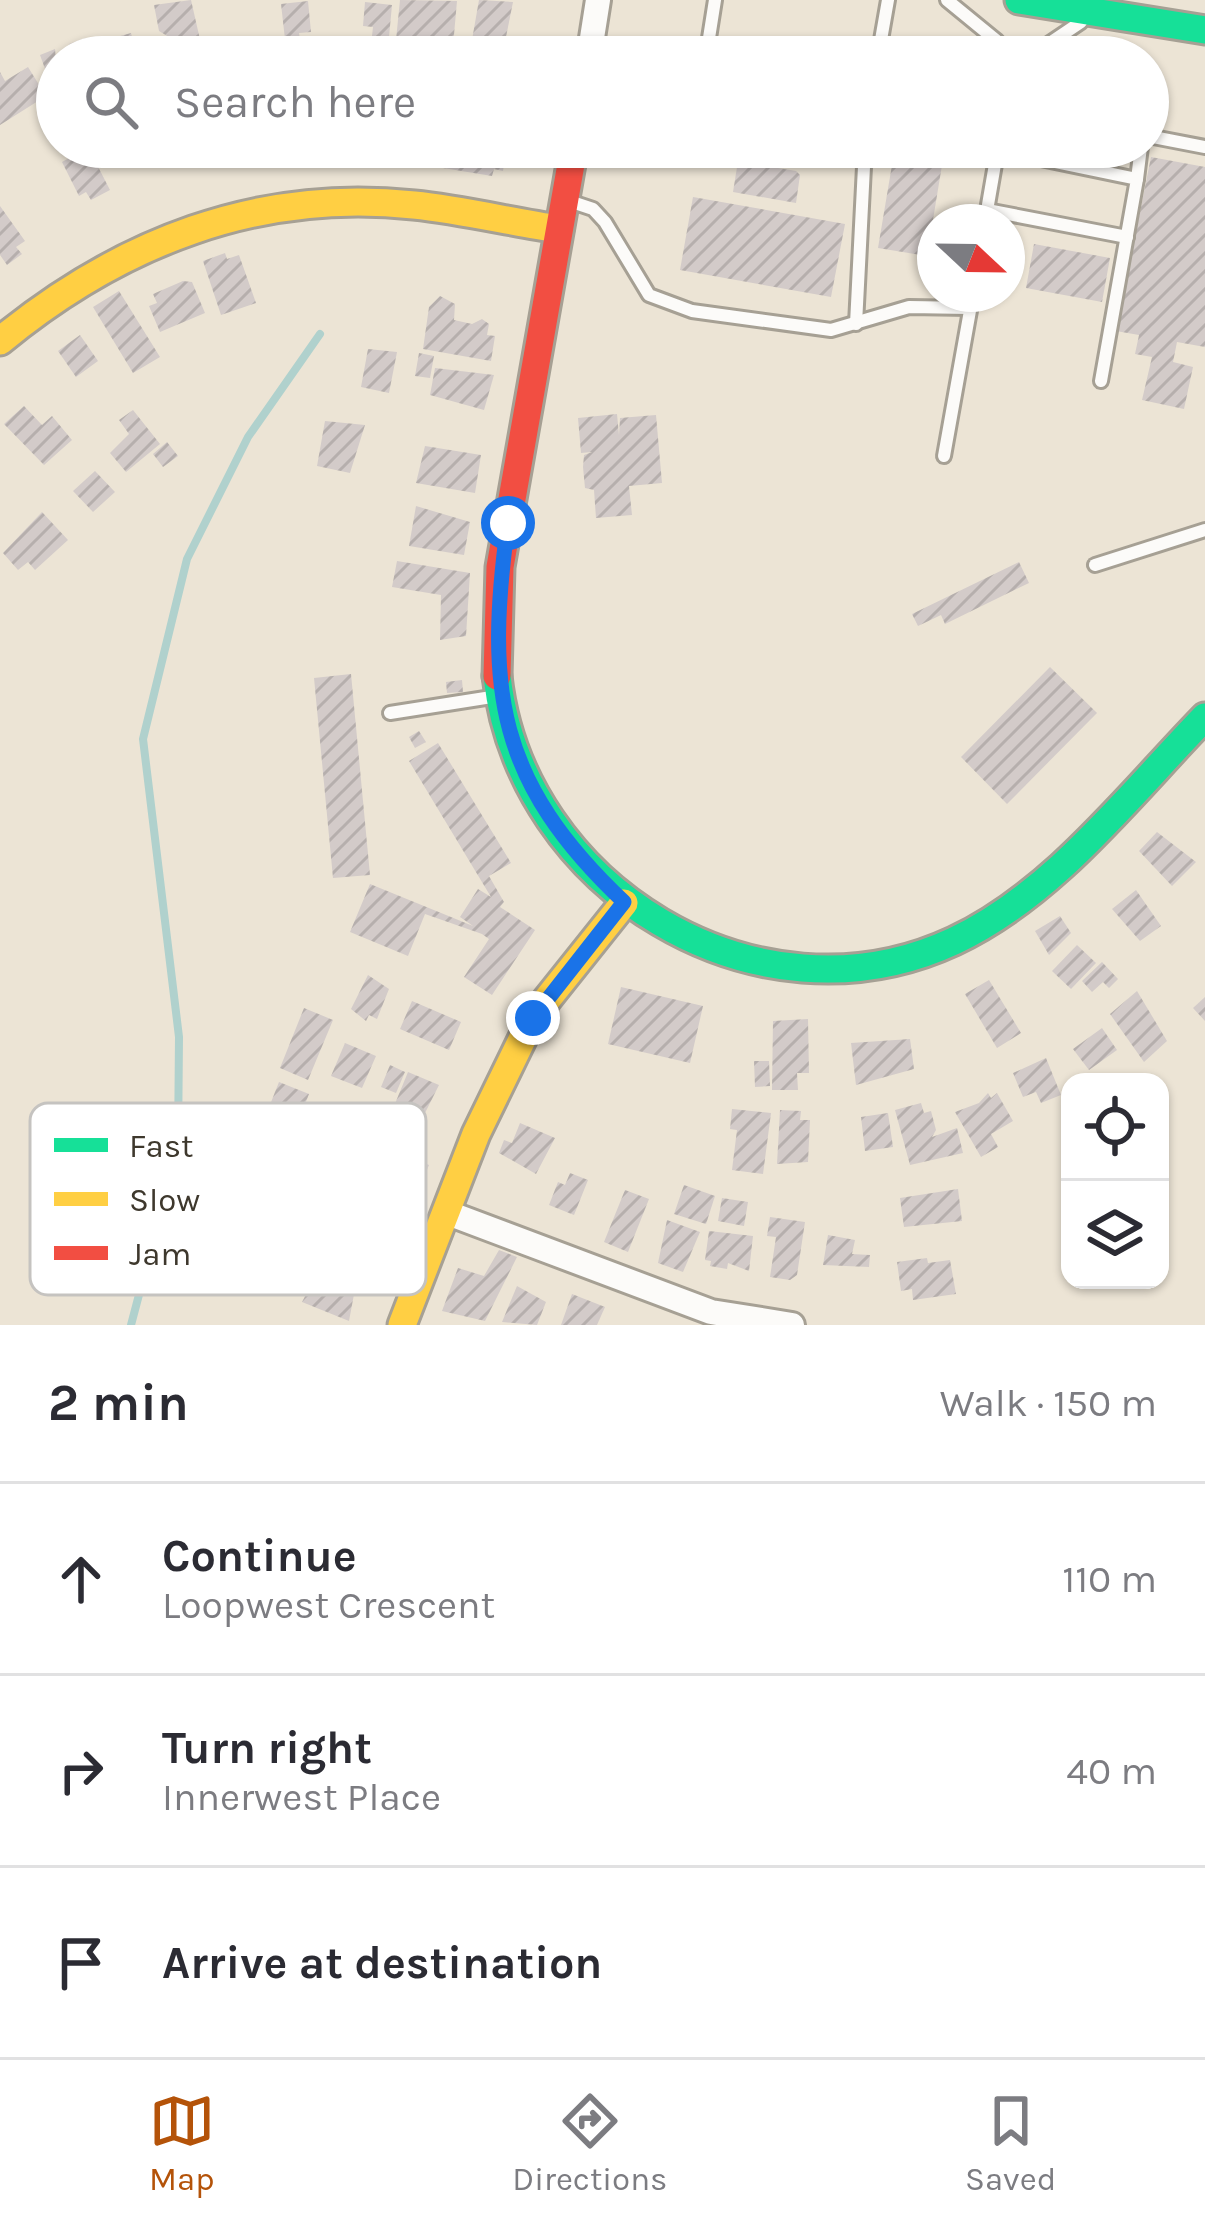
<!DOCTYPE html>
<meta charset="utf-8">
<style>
body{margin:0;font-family:Karla,sans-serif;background:#f7f7f7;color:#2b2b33}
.controls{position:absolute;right:36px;bottom:36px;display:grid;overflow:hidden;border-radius:24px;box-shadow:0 3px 9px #0004}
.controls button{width:108px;height:108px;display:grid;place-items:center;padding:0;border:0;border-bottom:3px solid #e1e1e2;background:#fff;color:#2b2b33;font:60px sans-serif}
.compass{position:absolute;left:917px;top:204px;width:108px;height:108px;border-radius:50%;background:#fff;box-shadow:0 3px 9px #0004;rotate:112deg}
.stop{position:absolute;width:36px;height:36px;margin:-27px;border:9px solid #1a73e8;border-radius:50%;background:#fff}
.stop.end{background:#1a73e8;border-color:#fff;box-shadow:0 3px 12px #0008}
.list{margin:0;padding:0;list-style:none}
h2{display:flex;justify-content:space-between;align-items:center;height:156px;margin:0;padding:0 48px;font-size:51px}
h2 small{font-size:39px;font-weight:400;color:#7c7c81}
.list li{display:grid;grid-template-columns:78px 1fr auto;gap:36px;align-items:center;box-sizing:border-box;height:192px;padding:0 48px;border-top:3px solid #e1e1e2}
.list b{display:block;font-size:45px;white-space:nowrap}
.list p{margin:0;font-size:39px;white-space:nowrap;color:#7c7c81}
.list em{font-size:39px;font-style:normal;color:#7c7c81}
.icon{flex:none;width:66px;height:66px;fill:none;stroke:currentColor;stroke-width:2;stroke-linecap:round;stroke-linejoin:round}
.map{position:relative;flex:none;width:1205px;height:1325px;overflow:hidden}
.search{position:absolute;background:#fff;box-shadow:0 3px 9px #0004;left:36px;right:36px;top:36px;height:132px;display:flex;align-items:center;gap:30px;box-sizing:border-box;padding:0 42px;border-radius:66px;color:#7c7c81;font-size:45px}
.sheet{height:732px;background:#fff}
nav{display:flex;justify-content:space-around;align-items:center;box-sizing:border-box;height:168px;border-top:3px solid #e1e1e2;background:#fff;font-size:33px;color:#7c7c81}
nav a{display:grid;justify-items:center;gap:6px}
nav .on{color:#b45309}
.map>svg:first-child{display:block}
</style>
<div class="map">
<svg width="1205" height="1325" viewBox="0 0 1205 1325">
<defs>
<pattern id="building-hatch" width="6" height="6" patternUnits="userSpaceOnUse" patternTransform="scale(3)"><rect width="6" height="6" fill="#d3cbc9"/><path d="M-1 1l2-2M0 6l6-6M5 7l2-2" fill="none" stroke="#b6afad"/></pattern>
</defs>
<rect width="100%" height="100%" fill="#ece4d5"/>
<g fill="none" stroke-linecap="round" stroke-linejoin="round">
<path stroke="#b0d1cd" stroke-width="8" d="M131,1325L178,1147L179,1037L143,739L187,559L248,437L320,334"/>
</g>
<g fill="url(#building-hatch)">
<path d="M191,0L204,57H174L169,37L159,31L154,5Z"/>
<path d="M400,0L457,1L453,46L396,40Z"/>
<path d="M479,0L513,2L502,57H469Z"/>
<path d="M308,1L311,32L299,33L301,46L286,48L281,4Z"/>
<path d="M365,2L392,5L389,37L372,36L373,27L363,26Z"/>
<path d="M131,33L137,57H106L102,41Z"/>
<path d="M86,38L93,57H61L72,49L69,44Z"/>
<path d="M55,49L57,73L48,77L40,55Z"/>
<path d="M28,67L46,96L0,125V72L5,81Z"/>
<path d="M152,147H201L177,156L167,151L155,154Z"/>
<path d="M446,147H507L503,171L494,169L492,176L443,168Z"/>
<path d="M895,147H945L927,256L878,248Z"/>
<path d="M78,153L81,158L91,153L110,190L91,200L86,192L79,196L62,162Z"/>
<path d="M1151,157L1205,167V347L1177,342L1173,362L1193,367L1184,409L1142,400L1152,357L1135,354L1139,335L1116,331Z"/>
<path d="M738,161L796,171L800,175L796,203L733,192Z"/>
<path d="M693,197L845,224L831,297L680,270Z"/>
<path d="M0,206L25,241L16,247L22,254L7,265L0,255Z"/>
<path d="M1034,244L1110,258L1102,302L1026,288Z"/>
<path d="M225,253L227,259L239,255L256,303L221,315L203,261Z"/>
<path d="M183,281L192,282L205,313L160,332L149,306L157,303L153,294Z"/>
<path d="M119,291L160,357L133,373L93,307Z"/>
<path d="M440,296L455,304L454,320L472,324L482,319L489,324L487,335L495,336L491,361L423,349L429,307Z"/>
<path d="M80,335L98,361L76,377L58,351Z"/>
<path d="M368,349L397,352L389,393L361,387Z"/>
<path d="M419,353L434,356L430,378L415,376Z"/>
<path d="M435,368L494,375L484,410L430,395Z"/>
<path d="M24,406L42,425L52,416L72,440L44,465L4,424Z"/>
<path d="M133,410L160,444L126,472L110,453L129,434L119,420Z"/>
<path d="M617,414L619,435L620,418L656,415L662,483L629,486L632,515L596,518L594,490L585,488L583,467L584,455L592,452L581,453L578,418Z"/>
<path d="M325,421L365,425L350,473L317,466Z"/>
<path d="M167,442L178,456L163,467L153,454Z"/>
<path d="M425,446L481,455L475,493L416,483Z"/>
<path d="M95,471L115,492L93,512L73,491Z"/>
<path d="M416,506L470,522L464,555L409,546Z"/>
<path d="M42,512L68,540L35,570L28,562L18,570L3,553Z"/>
<path d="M397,561L470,573L466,636L440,640L441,595L392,587Z"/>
<path d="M1019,562L1029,583L945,624L941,615L918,626L912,614Z"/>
<path d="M1050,667L1097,713L1007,804L961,757Z"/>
<path d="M351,674L370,875L333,878L314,678Z"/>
<path d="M462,680L463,692L447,693L446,682Z"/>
<path d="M419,731L426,742L415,748L409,737Z"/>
<path d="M438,743L511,863L489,876L504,902L500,907L535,930L492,995L464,977L489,939L482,934L425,914L408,956L350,932L370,884L473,926L460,917L478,889L491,897L409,761Z"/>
<path d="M1157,832L1196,862L1172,886L1139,851Z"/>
<path d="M1136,890L1161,926L1140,941L1112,909Z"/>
<path d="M1060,916L1071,933L1049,955L1035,931Z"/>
<path d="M1077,945L1096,963L1071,989L1052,971Z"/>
<path d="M1102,962L1118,979L1109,988L1103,982L1092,992L1082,981Z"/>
<path d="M368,975L389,989L377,1019L369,1015L366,1021L351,1009Z"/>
<path d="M989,980L1021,1033L997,1048L965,994Z"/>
<path d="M621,987L703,1006L690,1063L608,1044Z"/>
<path d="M1137,991L1167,1041L1144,1062L1110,1014Z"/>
<path d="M1205,997V1021L1193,1008Z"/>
<path d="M412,1001L461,1022L449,1050L400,1029Z"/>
<path d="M304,1008L333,1020L308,1080L280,1068Z"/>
<path d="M808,1019L809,1073H797L798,1090H772L773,1021Z"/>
<path d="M1102,1028L1117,1050L1089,1070L1073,1049Z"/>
<path d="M910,1039L914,1069L856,1085L851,1043Z"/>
<path d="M345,1043L376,1056L362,1088L331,1076Z"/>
<path d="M1046,1058L1061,1095L1041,1103L1036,1092L1023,1097L1013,1073Z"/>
<path d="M754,1061H769L770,1086L755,1087Z"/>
<path d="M390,1065L405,1072L396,1093L381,1087Z"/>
<path d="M408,1072L439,1085L420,1123L392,1111Z"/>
<path d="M279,1082L309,1094L292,1137L262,1125Z"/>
<path d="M988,1093L991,1098L997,1093L1013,1121L991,1134L998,1147L981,1157L955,1112L979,1103Z"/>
<path d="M921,1103L924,1113L931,1111L936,1130L932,1137L957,1128L963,1153L910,1165L895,1110Z"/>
<path d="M732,1109L771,1113L763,1174L732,1170L737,1130L730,1129Z"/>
<path d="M780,1110L801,1111L800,1120H810L808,1162L777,1164Z"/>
<path d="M888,1113L893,1147L865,1151L861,1117Z"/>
<path d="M520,1123L555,1138L536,1174L499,1153L504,1140L512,1143Z"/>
<path d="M370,1141L429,1165L420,1186L358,1171Z"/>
<path d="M570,1173L588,1180L574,1215L549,1205L558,1182L565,1185Z"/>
<path d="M684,1185L715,1196L706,1224L674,1214Z"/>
<path d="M958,1189L962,1221L904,1227L900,1198Z"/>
<path d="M625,1190L649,1199L628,1252L604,1242Z"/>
<path d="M722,1198L748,1202L744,1226L718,1221Z"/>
<path d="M770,1217L805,1222L797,1275L790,1280L770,1277L776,1237L767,1236Z"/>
<path d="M667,1220L700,1232L683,1272L658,1263Z"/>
<path d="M709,1231L753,1236L749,1271L728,1263L727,1269L710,1266L711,1261L705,1260Z"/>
<path d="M828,1235L855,1240L852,1254L870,1255L869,1267L823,1265Z"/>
<path d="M499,1250L517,1257L485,1321L442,1311L458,1268L484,1276Z"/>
<path d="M927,1258L928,1263L950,1260L956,1294L913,1300L912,1289L901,1291L897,1262Z"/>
<path d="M317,1274L355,1289L349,1321L302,1302Z"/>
<path d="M517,1286L546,1302L537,1325L502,1322Z"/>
<path d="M572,1294L605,1307L597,1325H561Z"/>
</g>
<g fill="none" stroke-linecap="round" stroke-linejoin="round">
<defs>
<g id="lane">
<path d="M947,0L997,41L1003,57"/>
<path d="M706,57L715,0"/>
<path d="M878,57L888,0"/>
<path d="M1029,57L1081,22"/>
<path d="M1148,136L1205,147"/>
<path d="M998,150L1137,179L1101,381"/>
<path d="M1137,179L1141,147"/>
<path d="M566,200L593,209L605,222L649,295L692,311L831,330L909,307L970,308"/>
<path d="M987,210L1127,237"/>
<path d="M985,222L998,147"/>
<path d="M856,324L865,147"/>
<path d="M944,456L973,294"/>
<path d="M1095,565L1205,530"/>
<path d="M390,713L498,696"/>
</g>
<g id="street">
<path d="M589,57L598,0"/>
<path d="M448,1213L711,1312L792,1325"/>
</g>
<g id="fast">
<path d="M1019,0L1205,30"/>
<path d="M497,676C520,887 757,1033 954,941C1054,894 1129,795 1205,717"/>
</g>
<g id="slow">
<path d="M0,341C119,243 258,188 414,205C463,210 511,222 559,229"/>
<path d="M402,1325L476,1134L533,1017L624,903"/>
</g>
<path id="jam" d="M497,676L500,567L574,147"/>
</defs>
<use href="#lane" stroke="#a6a094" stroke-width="18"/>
<use href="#street" stroke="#a6a094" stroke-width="30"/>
<use href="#fast" stroke="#a6a094" stroke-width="33"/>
<use href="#slow" stroke="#a6a094" stroke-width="33"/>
<use href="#jam" stroke="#a6a094" stroke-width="33"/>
<use href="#lane" stroke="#fcfbf9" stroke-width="12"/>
<use href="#street" stroke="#fcfbf9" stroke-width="24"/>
<use href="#fast" stroke="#16e098" stroke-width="27"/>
<use href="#slow" stroke="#ffcf43" stroke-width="27"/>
<use href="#jam" stroke="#f24e42" stroke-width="27"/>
</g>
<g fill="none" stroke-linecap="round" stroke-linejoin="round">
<path stroke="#1a73e8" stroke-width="15" d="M508,523C485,690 497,782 624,902L533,1018"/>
</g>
<rect x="30" y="1103" width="396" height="192" rx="18" fill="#fff" stroke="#c5c3c0" stroke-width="3"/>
<rect x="54" y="1138" width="54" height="14" fill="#16e098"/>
<rect x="54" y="1192" width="54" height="14" fill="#ffcf43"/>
<rect x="54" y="1246" width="54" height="14" fill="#f24e42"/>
<g font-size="33" fill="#3e382d">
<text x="129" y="1157">Fast</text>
<text x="129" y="1211">Slow</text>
<text x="129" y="1265">Jam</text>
</g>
</svg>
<div class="controls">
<button><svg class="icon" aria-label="locate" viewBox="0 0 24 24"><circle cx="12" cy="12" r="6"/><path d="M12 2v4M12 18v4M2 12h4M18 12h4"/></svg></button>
<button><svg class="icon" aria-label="layers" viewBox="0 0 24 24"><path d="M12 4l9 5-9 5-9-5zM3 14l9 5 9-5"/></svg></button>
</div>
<svg class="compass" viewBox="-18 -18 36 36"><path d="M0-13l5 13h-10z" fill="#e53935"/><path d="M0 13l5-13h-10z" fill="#7c7c81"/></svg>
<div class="stop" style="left:508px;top:523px"></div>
<div class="stop end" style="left:533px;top:1018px"></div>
<div class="search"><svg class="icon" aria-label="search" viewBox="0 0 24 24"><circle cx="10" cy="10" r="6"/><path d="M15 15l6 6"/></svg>Search here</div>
</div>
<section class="sheet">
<h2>2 min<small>Walk · 150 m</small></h2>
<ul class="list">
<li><svg class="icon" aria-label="ahead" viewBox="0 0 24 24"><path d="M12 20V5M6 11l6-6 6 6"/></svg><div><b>Continue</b><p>Loopwest Crescent</p></div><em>110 m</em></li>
<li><svg class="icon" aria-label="right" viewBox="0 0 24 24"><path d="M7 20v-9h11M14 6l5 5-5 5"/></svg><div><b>Turn right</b><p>Innerwest Place</p></div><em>40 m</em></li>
<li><svg class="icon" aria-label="arrive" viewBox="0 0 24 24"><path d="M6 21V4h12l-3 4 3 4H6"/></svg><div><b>Arrive at destination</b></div></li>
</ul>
</section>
<nav>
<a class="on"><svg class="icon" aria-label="map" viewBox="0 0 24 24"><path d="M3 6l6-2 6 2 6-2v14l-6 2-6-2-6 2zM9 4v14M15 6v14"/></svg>Map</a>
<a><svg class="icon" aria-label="directions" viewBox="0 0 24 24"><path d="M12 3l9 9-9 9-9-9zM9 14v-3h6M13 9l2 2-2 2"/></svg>Directions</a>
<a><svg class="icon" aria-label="saved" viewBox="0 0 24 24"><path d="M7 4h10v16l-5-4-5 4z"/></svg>Saved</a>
</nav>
